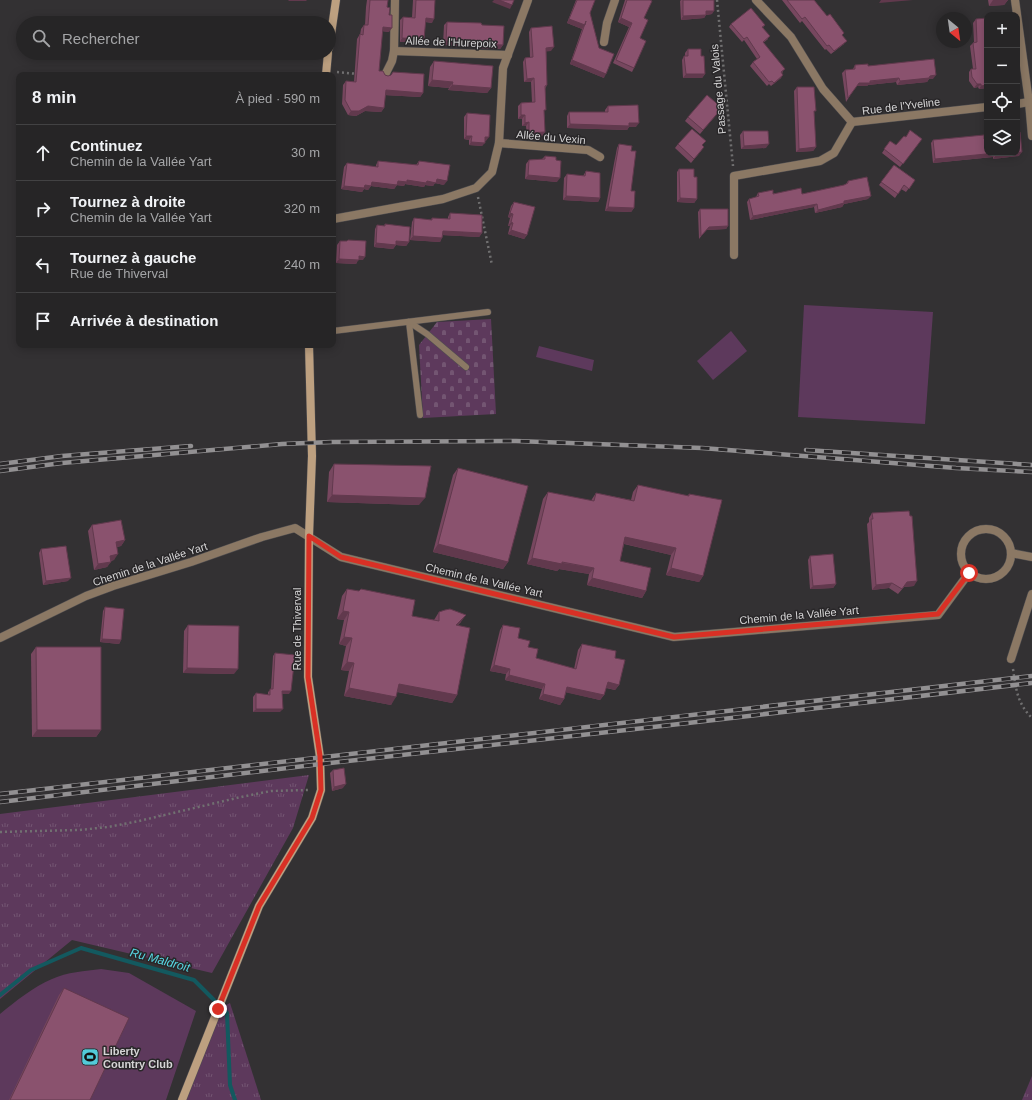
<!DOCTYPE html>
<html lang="fr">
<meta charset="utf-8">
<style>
body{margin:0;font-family:Arial,sans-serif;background:#2e2d2e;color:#f1f3f6}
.controls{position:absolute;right:12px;top:12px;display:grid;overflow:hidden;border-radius:8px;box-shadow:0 2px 10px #0003}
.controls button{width:36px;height:36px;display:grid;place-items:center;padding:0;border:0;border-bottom:1px solid #424243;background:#262526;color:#f1f3f6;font:20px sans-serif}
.compass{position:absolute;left:936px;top:12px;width:36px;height:36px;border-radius:50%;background:#262526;box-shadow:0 2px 10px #0003;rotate:151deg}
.stop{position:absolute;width:12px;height:12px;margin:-9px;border:3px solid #d93025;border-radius:50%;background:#fff}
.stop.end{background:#d93025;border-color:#fff;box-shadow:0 1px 4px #0008}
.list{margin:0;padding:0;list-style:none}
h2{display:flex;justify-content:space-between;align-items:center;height:52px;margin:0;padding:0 16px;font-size:17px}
h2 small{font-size:13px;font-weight:400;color:#a4a5a7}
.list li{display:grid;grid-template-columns:26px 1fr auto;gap:12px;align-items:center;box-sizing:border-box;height:56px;padding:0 16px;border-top:1px solid #424243}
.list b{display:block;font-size:15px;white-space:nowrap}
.list p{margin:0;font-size:13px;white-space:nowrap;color:#a4a5a7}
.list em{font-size:13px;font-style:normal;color:#a4a5a7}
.icon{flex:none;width:22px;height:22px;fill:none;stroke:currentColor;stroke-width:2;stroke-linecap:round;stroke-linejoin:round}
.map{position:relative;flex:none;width:1032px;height:1100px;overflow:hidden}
.search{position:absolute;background:#262526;box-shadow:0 2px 10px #0003;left:16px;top:16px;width:320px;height:44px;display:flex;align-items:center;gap:10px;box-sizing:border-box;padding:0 14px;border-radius:22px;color:#a4a5a7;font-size:15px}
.panel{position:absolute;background:#262526;box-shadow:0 2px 10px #0003;left:16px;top:72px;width:320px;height:276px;border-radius:8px}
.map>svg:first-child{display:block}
</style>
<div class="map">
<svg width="1032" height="1100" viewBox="0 0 1032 1100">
<defs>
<pattern id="grass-tufts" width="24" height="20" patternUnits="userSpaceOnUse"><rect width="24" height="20" fill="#5d395c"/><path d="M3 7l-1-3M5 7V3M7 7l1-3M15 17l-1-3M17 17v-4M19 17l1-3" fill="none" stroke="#735572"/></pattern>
<pattern id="cemetery-stones" width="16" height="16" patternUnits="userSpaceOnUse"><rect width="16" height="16" fill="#5d395c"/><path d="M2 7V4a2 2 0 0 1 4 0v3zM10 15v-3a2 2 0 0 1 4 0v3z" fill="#735572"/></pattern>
</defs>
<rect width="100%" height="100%" fill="#333133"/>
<g fill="url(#grass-tufts)">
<path d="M309,775L293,828L212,973L72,940L0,999V814Z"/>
<path d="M230,1003L261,1100H182L218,1009Z"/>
<path d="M1032,1076V1100H1022Z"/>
</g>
<path fill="url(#cemetery-stones)" d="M491,319L496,414L423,418L419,345L437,322Z"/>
<g fill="#5d395c">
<path d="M804,305L933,312L925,424L798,417Z"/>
<path d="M731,331L747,351L713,380L697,361Z"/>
<path d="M539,346L594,360L592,371L536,357Z"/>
<path d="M101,969L129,973L196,1011L166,1100H0V1014C16,1001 33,987 52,979C67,972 85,971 101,969Z"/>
</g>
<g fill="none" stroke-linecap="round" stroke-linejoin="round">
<path stroke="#13595f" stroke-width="4" d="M0,995L31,970L81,948L194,980L227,1013L230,1085L235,1100"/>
<defs>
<g id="lane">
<path d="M409,322L420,415"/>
<path d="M409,322L427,334L466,367"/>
<path d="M333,331L488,312"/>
</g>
<g id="street">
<path d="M756,0L791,37L823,89L852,122L987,107"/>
<path d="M1015,0L1029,102L1032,136"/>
<path d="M604,42L607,23L615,0"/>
<path d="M394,51L508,55"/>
<path d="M385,75L392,61L394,51L395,0"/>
<path d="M1017,104L1029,102"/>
<path d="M499,143L588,150L600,157"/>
<path d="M333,219L443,199L476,188L492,172L499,143L503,68L528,0"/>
<path d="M734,255V176L820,161L834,153L852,122"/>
<circle cx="986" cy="554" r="25"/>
<path d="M1011,553L1032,557"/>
<path d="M0,638L86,596L113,586L191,562L262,537L295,528L341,557L674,637L938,615L969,573"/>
<path d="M1011,659L1032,594"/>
</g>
<g id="secondary">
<path d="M329,48L336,0"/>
<path d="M326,75L328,53"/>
<path d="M182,1100L259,906L312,818L321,790L320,757L308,677L309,536L312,456L309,345"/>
</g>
</defs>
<use href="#lane" stroke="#504e50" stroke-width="7"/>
<use href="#street" stroke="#504e50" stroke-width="9"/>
<use href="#secondary" stroke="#504e50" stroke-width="9"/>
<g stroke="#717071" stroke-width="2.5" stroke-dasharray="2 3" stroke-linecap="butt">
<path d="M717,0L733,166"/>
<path d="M337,72L358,74"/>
<path d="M478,197L492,265"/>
<path d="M1013,669C1016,689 1017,703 1032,718"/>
<path d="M0,832L79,830L108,827L139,821L241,797L271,791L310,790"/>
</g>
<use href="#lane" stroke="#8b7864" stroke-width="6"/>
<use href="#street" stroke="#8b7864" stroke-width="8"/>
<use href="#secondary" stroke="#bda080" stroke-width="8"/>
<defs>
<g id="rail">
<path d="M806,450L1032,465"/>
<path d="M0,464L62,456L191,446"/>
<path d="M0,471L62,463L282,444L332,442L516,441L702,448L956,468L1032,472"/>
<path d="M0,794L1032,676"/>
<path d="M0,802L321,764L662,726L1032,683"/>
</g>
</defs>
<use href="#rail" stroke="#929092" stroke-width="4.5"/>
<use href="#rail" stroke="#292729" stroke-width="3" stroke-dasharray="9" stroke-linecap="butt"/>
</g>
<g fill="#77475f">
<path d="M367,0H388L387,7L389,15V32L382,31L379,71L385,75L423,93L420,97L385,95L384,108L381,112L365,111L356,116L348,115L342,104L343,85L346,81L354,82L357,39L360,34V35L361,29L364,25H365L366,7Z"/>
<path d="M413,0H435L432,23L425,22L422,42H400V20L403,17H412Z"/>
<path d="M576,0H595L590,13L599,48L604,78L570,64L582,29L567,23Z"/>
<path d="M625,0H650L644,18L634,68L632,72L613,63L629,27L618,22Z"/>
<path d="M681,0H714L712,14L706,15L704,18L681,20L680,1Z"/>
<path d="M782,0H814L827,16L844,33L842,35L844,44L831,54L826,49L825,50L802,21L800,23Z"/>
<path d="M988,0H1008L1004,5L989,6Z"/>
<path d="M976,19L987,88L979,89L978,87L974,88L969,81V72L971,69H973L970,46L974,42L973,23Z"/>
<path d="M447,22L482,25L503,45L500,49L478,48V46L443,45L444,25Z"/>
<path d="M731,24L765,25L763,27L768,39L763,43L783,72L782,73L781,78L771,86L769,84L767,86L750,66L753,62L757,59L744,40L742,42L729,27Z"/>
<path d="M531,28L551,51H546L547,85L545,89L544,113L545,132L542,136L527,137L526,126H522V119H518V106L521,103L532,102L531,82H524L523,62L525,58L530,57L529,32Z"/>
<path d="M688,49L705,74L702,78H683L682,60L684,56H685V53Z"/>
<path d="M434,61L491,88L487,93L448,90L449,88L428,86L430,67Z"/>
<path d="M855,65L868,66L933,79H929L927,82L897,85L896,82L868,85L867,86H856L846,102L842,73L845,70L853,69Z"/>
<path d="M797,87L816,147L813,151L796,152L794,91Z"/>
<path d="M608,106L636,127H629L627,130L567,128V116L569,112H605V110Z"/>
<path d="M722,108L700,134L685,121L688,117Z"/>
<path d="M467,113L486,141H485L482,146L469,145V140L464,139V117Z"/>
<path d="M743,131L766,148L741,149L740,135Z"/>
<path d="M906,137L919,143L900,167L882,153L890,141L896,145Z"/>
<path d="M984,139L1017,153L1019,156L993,159V157L933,163L931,143L933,140Z"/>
<path d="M619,144L631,191L634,208L631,212L605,211L617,148Z"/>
<path d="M678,144L702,145L701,151L691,163L675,148Z"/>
<path d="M545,156L557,182L525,179L526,164L529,160L542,159Z"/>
<path d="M378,161L416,165L419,161L444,185L435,183L433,186L425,185L424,187L405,184L404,186L397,185L394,189L371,186L368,190L364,189L362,192L341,189L344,167L347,163L376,167V165Z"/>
<path d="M894,165L915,180L906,192L901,189L895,198L879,185Z"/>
<path d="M679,169L694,177L697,199L694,203L677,202V172Z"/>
<path d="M586,171L600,198L598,202L563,200L564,178L567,174L583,176Z"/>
<path d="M848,181L868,199L844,204L842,207L815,213L814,207L750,220L747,202L749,199L756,197L758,193L802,194L844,185L846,184Z"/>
<path d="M514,202L527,235L524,239L508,234L510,226H508L510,218L508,217L511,206Z"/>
<path d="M700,209L728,226L726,229L706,230L699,239L698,212Z"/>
<path d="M450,213L482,233L479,237L443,235L440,242L410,240L412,222L414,218L431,220L432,218L448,219V217Z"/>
<path d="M385,224L409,242L406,246L396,245L393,249L374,247L375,229L377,225L384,226Z"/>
<path d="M348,240L363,260H358L356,264L336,263L337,245L340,241H347Z"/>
<path d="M334,464L419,505L327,502L329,472Z"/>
<path d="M458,468L508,562L503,569L433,552L453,475Z"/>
<path d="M638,485L688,496L689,494L703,576L699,582L666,575L671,555L624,544L620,561L646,591L642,598L587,585L589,574L559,569L557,571L527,564L543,499L548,492L591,501L592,499L596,493L631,500L633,492Z"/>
<path d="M872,513L914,586L904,587L898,594L889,588L872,590L867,524L869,522V518Z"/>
<path d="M92,525L125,540L121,546L117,547L114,560L111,561L107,567L94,570L88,531Z"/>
<path d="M41,549L68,581L43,585L39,553Z"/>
<path d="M810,556L836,584L833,588L810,589L808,560Z"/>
<path d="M347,589L412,616L434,620L439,612L461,622L458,625L457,695L452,703L397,692L391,705L344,696L349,671L341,670L346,646L339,644L344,620L337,619L342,596Z"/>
<path d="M105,607L121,640L119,644L100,642L103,611Z"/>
<path d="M188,625L234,674L183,673L184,631Z"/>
<path d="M503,625L518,638L528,647L536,658L574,669L578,650L582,644L615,658L619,685L615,690L606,688L604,695L600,700L566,692L564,699L560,705L539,699L542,689L505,680L506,674L490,671L500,630Z"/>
<path d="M36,647L101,730L96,737H32L31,654Z"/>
<path d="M275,653L289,694H282L280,712H253V697L256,693L268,695V692L271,689L273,656Z"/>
<path d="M333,770L343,788L332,791L330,773Z"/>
<path d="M64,988L90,1100H9L59,995Z"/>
</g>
<g fill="#61394d">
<path d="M289,0H307L306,1H288Z"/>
<path d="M494,0H499L512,5L510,9L492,2Z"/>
<path d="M881,0H913L879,3Z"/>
<path d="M993,0H1008L1004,5L989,6Z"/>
<path d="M706,11H714L712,14L706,15L704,18L681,20L683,16Z"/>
<path d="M426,18L434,19L432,23L423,21Z"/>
<path d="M621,18L632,23L629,27L618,22Z"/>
<path d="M569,19L585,25L582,29L567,23Z"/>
<path d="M383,27L392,28L389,32L380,31Z"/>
<path d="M402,38L424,39L422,42H400Z"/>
<path d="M446,41L481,43L478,46L443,45Z"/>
<path d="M481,44L503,45L500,49L478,48Z"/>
<path d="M554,47L551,51L543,52L546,48Z"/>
<path d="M572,60L606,74L604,78L570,64Z"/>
<path d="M686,74H705L702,78H683Z"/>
<path d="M783,75L781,78L771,86L774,83Z"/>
<path d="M936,75L933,79H929L927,82L897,85L900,81Z"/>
<path d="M534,78L531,82H524L527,79Z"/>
<path d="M899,78L896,82L868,85L867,86H856L859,83Z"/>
<path d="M432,80L453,82L449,88L428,86Z"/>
<path d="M977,84H981L978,87L974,88Z"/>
<path d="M452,85L491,88L487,93L448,90Z"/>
<path d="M987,85V88L979,89L981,86Z"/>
<path d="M386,90L423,93L420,97L383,95Z"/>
<path d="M368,106L384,108L381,112L365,111L356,116L348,115L351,111Z"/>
<path d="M521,115H525L522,119H518Z"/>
<path d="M529,122L526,126H522L525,123Z"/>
<path d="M629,123H639L636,127H629L627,130L567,128L570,124Z"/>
<path d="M545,132L542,136L527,137L529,133Z"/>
<path d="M466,136H472L469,140L464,139Z"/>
<path d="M485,137H489L486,141H482Z"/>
<path d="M471,142L485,143L482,146L469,145Z"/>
<path d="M769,144L766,148L741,149L744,146Z"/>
<path d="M816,147L813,151L796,152L799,149Z"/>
<path d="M1022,152L1019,156L993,159L996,155Z"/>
<path d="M996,153L993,157L933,163L935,159Z"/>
<path d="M528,175L560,178L557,182L525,179Z"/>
<path d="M437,179L447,181L444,185L435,183L433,186L425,185L424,187L405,184L404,186L395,185L398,181L407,180L427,181Z"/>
<path d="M372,182L397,185L394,189L371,186L368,190L364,189L362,192L341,189L344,186L365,185Z"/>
<path d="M566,196L600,198L598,202L563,200Z"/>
<path d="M871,196L868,199L844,204L842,207L815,213L818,210L844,201Z"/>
<path d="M680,198L697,199L694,203L677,202Z"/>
<path d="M817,204L814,207L750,220L753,216Z"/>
<path d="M608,207L634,208L631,212L605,211Z"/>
<path d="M510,213L513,214L510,218L508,217Z"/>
<path d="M511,222L513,223L510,226H508Z"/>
<path d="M728,226L726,229L706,230L699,239L709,227Z"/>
<path d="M511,230L527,235L524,239L508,234Z"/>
<path d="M443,231L482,233L479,237L440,235Z"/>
<path d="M413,236L442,238L440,242L410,240Z"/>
<path d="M396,241L409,242L406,246L396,245L393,249L374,247L376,243Z"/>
<path d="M359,256L365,257L363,260H358L356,264L336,263L339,259Z"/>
<path d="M332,495L425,498L419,505L327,502Z"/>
<path d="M625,537L676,548L671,555L621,543Z"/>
<path d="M125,540L121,546L112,548L116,542Z"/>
<path d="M438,544L508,562L503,569L433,552Z"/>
<path d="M118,554L114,560L106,561L110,556Z"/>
<path d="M532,558L594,568L589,574L559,569L557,571L527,564Z"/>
<path d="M111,562L107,567L94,570L98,564Z"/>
<path d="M671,568L703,576L699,582L666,575Z"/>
<path d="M71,578L68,581L43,585L46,581Z"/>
<path d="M592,578L646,591L642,598L587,585Z"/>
<path d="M917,581L914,586L903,587L907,582Z"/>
<path d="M892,583L889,588L872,590L876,585Z"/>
<path d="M836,584L833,588L810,589L813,586Z"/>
<path d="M343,611L349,612L344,620L337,619Z"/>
<path d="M466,615L461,622L451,632L456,625Z"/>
<path d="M344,637L352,638L346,646L339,644Z"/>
<path d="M102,639L121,640L119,644L100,642Z"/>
<path d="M347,662L354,663L349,671L341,670Z"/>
<path d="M494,665L510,669L506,674L490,671Z"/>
<path d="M187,668L238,669L234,674L183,673Z"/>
<path d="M509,675L545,684L542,689L505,680Z"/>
<path d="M608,682L619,685L615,690L604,687Z"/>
<path d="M399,684L457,695L452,703L394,691Z"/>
<path d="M567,687L604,695L600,700L564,692Z"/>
<path d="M349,688L396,697L391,705L344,696Z"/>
<path d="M282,691H291L289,694H280Z"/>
<path d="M543,694L564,699L560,705L539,699Z"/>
<path d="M256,709H283L280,712H253Z"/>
<path d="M37,730H101L96,737H32Z"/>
<path d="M346,784L343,788L332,791L334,787Z"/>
</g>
<g fill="#8a526e" stroke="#61394d">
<path d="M370,0H388L387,7L390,8L389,15H392V28L383,27L379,71H383L385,75L388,76L391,75L393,72L424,74L423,93L386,90L384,108L368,106L359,111H351L345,100L346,81L356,82L360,34L363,35L364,25H368Z"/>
<path d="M416,0H435L434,19L426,18L424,39L402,38L403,17L415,18Z"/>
<path d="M499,0H514L512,5Z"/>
<path d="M577,0H595L590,13L599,48L614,54L606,74L572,60L586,21L585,25L569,19Z"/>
<path d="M627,0H650L652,1L644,18L648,20L640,38L646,41L634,68L616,60L632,23L621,18Z"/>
<path d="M683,0H714V11H706V15L683,16Z"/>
<path d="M787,0H814L827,16L830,14L844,33L842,35L847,41L834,51L829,45L827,46L805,17L802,19Z"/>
<path d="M751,8L765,25L762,27L770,36L763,42L785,69L781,72L783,75L774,83L772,81L769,82L753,62L760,57L747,37L744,39L731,24Z"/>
<path d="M987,18V85L981,86V84H977L972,77L971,69H976L973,43L977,42L976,19Z"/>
<path d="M447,22L481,23L482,25L504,26L503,45L481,44V43L446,41Z"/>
<path d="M552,26L554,47L546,48L547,85L545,86L546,110H544L545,132L529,133V122L525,123V115H521V103L535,102L534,78L527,79L525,58L533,57L531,28Z"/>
<path d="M688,49H701V56H704L705,74H686L684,56H688Z"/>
<path d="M934,59L936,75L930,76L929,78L900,81L899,78L870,81V83H859L848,98L845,70L855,69V65L868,64V66Z"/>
<path d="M434,61L493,66L491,88L452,85L453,82L432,80Z"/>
<path d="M797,87H814L816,111H814L816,147L799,149Z"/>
<path d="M707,95L722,108L703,130L688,117Z"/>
<path d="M638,105L639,123H629V126L570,124L569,112H608V106Z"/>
<path d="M467,113L490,115L489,137H485V143L471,142L472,136H466Z"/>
<path d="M692,129L706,141L702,145L704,147L694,159L678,144Z"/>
<path d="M910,130L922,139L903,164L884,149L890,141L896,145L904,136L906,137Z"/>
<path d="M743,131H768L769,144L744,146Z"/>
<path d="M1017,132H1020L1022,152L996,155V153L935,159L933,140L984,135V139L987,138V153H1017Z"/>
<path d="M619,144L632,146L631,151H636L631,191H635L634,208L608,207Z"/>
<path d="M545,156L556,157V160L561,161L560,178L528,175L529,160L545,159Z"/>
<path d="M378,161L418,165L419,161L450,165L447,181L437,179L436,183L427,181L426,183L407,180V182L398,181L397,185L372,182L371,186L365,185L364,188L344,186L347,163L378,167Z"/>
<path d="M894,165L915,180L909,189L904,185L898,194L881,182Z"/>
<path d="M679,169H694V177H697V199L680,198Z"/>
<path d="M586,171L600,173V198L566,196L567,174L585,176Z"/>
<path d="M867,177L871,196L844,201V203L818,210L817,204L753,216L749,199L759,196L758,193L773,190V194L801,188L802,194L844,185L848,183V181Z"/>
<path d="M514,202L535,207L527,235L511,230L513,223L511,222L513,214L510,213Z"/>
<path d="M700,209H728V226L709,227L701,236Z"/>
<path d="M450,213L482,215V233L443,231L442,238L413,236L414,218L432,220V218L450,219Z"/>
<path d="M385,224L410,227L409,242L396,241V245L376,243L377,225L385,226Z"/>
<path d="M348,240L366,241L365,257L359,256V260L339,259L340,241H347Z"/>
<path d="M334,464L431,466L425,498L332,495Z"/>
<path d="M458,468L528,486L508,562L438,544Z"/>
<path d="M638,485L689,496V494L722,500L703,576L671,568L676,548L625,537L620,561L651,568L646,591L592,578L594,568L562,562V564L532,558L548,492L594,501L596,493L634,501Z"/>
<path d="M909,511L910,516H912L917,581L907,582L902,589L892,583L876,585L871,519H873L872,513Z"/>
<path d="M121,520L125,540L116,542L118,554L110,556L111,562L98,564L92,525Z"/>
<path d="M66,546L71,578L46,581L41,549Z"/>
<path d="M833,554L836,584L813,586L810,556Z"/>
<path d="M347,589L359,591L361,589L415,600L412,616L439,621V612L445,610L450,609L466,615L456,625L470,628L457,695L399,684L396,697L349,688L354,663L347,662L352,638L344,637L349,612L343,611Z"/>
<path d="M105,607L124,609L121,640L102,639Z"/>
<path d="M188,625L239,626L238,669L187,668Z"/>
<path d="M503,625L520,628L518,638L530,641L528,647L538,649L536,658L576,669L582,644L616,651L615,658L625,660L619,685L608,682L604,695L567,687L564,699L543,694L545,684L509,675L510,669L494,665Z"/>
<path d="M36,647H101V730H37Z"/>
<path d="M275,653L295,655L291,691H282L283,709H256V693L270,695V689H273Z"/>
<path d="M344,768L346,784L334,787L333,770Z"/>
<path d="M64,988L129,1018L90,1100H10Z"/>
</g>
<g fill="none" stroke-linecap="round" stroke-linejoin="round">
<path stroke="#d93025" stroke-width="5" d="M218,1009L259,906L312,818L321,790L320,756L308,677L309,536L341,557L674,637L938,614L969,573"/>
</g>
<defs>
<symbol id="stadium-square" viewBox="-11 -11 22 22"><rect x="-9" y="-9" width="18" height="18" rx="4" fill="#52cbd9" stroke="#292729"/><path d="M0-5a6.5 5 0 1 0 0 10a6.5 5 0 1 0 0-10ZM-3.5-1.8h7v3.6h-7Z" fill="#111"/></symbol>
</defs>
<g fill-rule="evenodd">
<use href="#stadium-square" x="80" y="1047" width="20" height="20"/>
</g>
<g text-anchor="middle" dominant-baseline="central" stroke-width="3" stroke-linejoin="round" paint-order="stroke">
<g font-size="11" fill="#d5d4d5" stroke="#292729">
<text transform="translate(451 42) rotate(2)">Allée de l'Hurepoix</text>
<text transform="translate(718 89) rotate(-95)">Passage du Valois</text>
<text transform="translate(901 106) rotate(-7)">Rue de l'Yveline</text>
<text transform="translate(551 137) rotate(5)">Allée du Vexin</text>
<text transform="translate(150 564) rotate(-18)">Chemin de la Vallée Yart</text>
<text transform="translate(484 580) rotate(13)">Chemin de la Vallée Yart</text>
<text transform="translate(799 615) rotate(-5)">Chemin de la Vallée Yart</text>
<text transform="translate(297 629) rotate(-90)">Rue de Thiverval</text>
</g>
<g font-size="11" font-weight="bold" fill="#d5d4d5" stroke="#292729" text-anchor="start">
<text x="103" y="1051">Liberty<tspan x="103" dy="13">Country Club</tspan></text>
</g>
<g font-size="12" font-style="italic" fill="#57d7e3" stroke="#292729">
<text transform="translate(160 960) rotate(15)">Ru Maldroit</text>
</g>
</g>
</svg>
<div class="controls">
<button>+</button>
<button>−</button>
<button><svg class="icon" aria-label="locate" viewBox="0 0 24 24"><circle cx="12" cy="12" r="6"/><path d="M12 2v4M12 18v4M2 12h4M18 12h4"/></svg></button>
<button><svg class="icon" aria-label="layers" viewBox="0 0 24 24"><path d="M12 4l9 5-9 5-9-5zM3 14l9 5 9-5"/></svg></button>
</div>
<svg class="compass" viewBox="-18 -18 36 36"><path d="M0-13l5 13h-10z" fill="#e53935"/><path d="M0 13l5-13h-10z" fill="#a4a5a7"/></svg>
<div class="stop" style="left:969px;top:573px"></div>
<div class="stop end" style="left:218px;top:1009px"></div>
<div class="search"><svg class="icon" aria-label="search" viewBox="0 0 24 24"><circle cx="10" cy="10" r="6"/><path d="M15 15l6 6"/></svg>Rechercher</div>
<section class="panel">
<h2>8 min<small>À pied · 590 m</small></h2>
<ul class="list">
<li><svg class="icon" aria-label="ahead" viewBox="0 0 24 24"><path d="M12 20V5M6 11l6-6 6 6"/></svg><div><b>Continuez</b><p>Chemin de la Vallée Yart</p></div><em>30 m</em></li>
<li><svg class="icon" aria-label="right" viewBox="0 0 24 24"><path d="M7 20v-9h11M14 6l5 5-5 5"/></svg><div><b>Tournez à droite</b><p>Chemin de la Vallée Yart</p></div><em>320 m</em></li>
<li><svg class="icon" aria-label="left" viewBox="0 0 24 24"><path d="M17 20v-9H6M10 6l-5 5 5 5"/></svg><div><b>Tournez à gauche</b><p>Rue de Thiverval</p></div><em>240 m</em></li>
<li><svg class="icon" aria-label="arrive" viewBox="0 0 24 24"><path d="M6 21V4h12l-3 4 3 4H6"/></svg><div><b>Arrivée à destination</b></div></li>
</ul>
</section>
</div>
